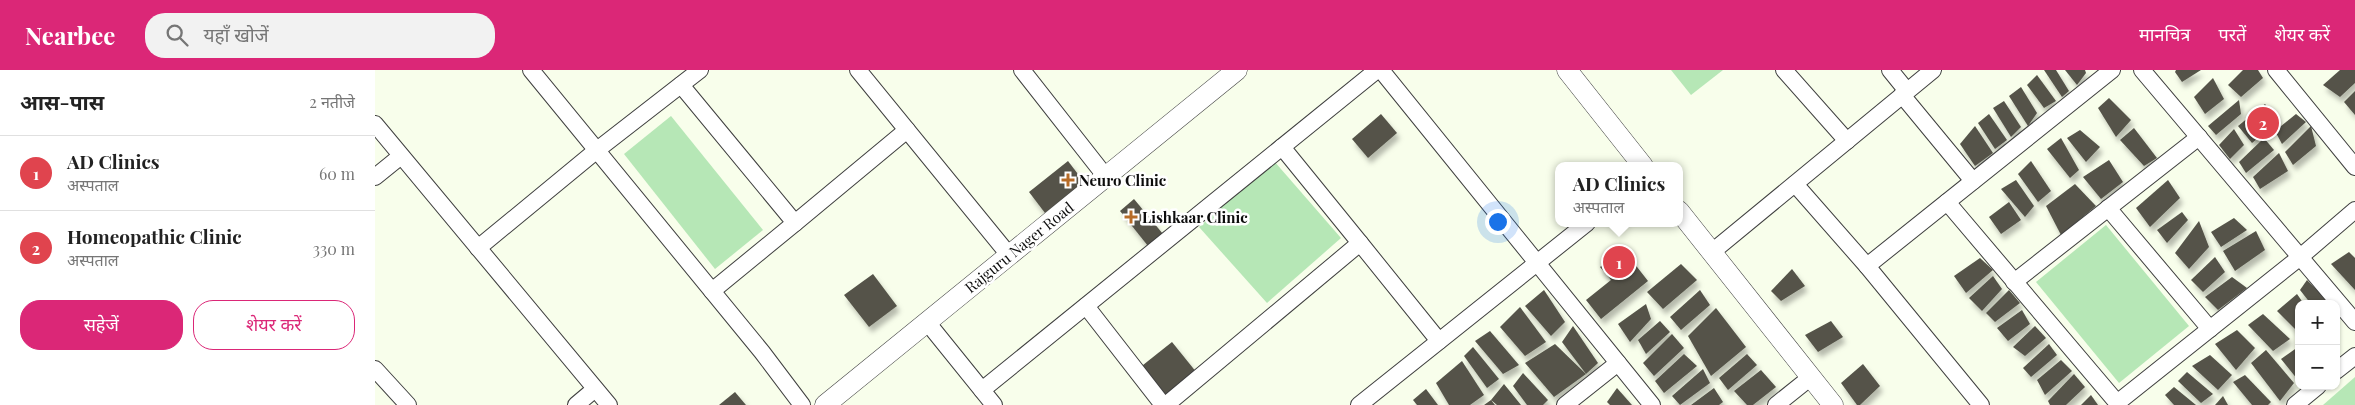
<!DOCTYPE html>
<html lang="hi">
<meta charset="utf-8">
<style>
body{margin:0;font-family:"Playfair Display","Noto Sans Devanagari",serif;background:#f2f2f2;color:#222}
.controls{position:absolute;right:15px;bottom:15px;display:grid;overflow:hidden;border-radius:10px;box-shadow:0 1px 4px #0004}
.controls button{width:45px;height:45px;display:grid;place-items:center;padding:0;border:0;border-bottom:1px solid #e0e0e0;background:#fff;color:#222;font:25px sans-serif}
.you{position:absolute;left:1122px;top:151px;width:18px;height:18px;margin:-12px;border:4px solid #fff;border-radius:50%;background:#1a73e8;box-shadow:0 0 0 8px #1a73e833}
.badge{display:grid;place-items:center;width:32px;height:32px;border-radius:50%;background:#db2777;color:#fff;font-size:16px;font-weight:700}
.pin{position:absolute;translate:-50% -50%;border:2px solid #fff;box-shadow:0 1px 5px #0006}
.popup{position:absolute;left:1180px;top:92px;width:128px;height:65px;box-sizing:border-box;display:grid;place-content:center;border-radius:10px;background:#fff;filter:drop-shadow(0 1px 4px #0005);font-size:16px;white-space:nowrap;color:#767676}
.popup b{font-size:19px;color:#222}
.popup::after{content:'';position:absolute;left:50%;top:100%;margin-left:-10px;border:10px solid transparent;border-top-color:#fff}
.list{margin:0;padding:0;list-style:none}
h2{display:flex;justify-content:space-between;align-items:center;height:65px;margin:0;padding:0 20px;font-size:21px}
h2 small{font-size:16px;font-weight:400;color:#767676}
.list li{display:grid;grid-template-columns:32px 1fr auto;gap:15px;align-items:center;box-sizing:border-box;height:75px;padding:0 20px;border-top:1px solid #e0e0e0}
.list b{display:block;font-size:19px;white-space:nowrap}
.list p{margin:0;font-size:16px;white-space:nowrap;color:#767676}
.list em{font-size:16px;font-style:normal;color:#767676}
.actions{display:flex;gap:10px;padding:15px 20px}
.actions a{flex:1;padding:11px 0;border:1px solid #db2777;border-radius:20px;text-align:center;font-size:18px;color:#db2777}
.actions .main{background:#db2777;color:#fff}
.icon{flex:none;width:28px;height:28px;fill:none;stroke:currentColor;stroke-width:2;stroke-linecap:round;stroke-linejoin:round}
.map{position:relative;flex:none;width:1980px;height:335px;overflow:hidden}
header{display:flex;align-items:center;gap:30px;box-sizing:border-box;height:70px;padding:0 25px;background:#db2777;color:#fff}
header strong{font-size:24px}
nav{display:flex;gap:28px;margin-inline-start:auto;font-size:18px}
.search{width:350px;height:45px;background:#f2f2f2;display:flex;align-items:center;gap:12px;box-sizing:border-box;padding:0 18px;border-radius:20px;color:#767676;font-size:19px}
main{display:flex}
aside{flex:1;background:#fff}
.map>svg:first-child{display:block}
</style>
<header>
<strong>Nearbee</strong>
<div class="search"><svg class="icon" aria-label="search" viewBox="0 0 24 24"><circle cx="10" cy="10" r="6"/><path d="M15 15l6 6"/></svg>यहाँ खोजें</div>
<nav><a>मानचित्र</a><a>परतें</a><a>शेयर करें</a></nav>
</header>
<main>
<aside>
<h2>आस-पास<small>2 नतीजे</small></h2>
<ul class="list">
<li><span class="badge" style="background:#e0444e">1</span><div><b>AD Clinics</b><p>अस्पताल</p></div><em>60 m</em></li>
<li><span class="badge" style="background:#e0444e">2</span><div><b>Homeopathic Clinic</b><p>अस्पताल</p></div><em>330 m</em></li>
</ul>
<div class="actions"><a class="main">सहेजें</a><a>शेयर करें</a></div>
</aside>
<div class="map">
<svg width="1980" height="335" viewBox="0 0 1980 335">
<defs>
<filter id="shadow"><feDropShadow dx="3" dy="5.5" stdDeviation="2.5" flood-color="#0004"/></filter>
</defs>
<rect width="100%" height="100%" fill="#f8feeb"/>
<g fill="#b6e7b6">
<path d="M1296,0H1348L1316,25Z"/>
<path d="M296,46L388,160L340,199L249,84Z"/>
<path d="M899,91L966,168L892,233L824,157Z"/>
<path d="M1731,155L1814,256L1744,313L1661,212Z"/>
<path d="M1980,307V335H1948Z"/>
</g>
<g fill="#545348" filter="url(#shadow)">
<path d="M1669,0H1681L1694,21L1687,27Z"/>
<path d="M1690,0H1710L1711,3L1702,15Z"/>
<path d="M1801,0H1826L1807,12L1800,2Z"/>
<path d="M1868,0H1883L1888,8L1866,27L1853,15Z"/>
<path d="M1965,0H1980V13L1965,27L1948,15Z"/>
<path d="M1662,5L1681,31L1669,38L1652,15Z"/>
<path d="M1838,8L1849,29L1830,44L1819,27Z"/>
<path d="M1646,17L1662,43L1653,56L1634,26Z"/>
<path d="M1980,21V45L1969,32Z"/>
<path d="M1734,28L1756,50L1741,67L1723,38Z"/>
<path d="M1864,30L1866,44L1841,65L1833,56Z"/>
<path d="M1629,31L1646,57L1636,67L1618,38Z"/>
<path d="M1890,34L1904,51L1877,73L1863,56Z"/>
<path d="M1006,44L1022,63L993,88L977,69Z"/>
<path d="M1614,44L1632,70L1620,79L1603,53Z"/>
<path d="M1921,44L1931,52L1907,74L1900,61Z"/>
<path d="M1600,56L1618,83L1600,96L1585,74Z"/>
<path d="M1936,56L1941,76L1918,95L1910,82Z"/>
<path d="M1759,58L1782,88L1769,96L1745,70Z"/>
<path d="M1859,59L1869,75L1855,89L1844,75Z"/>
<path d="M1705,60L1725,77L1711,92L1692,68Z"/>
<path d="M1686,68L1704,100L1695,108L1672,79Z"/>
<path d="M1889,68L1899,80L1871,103L1864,92Z"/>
<path d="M1904,83L1913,101L1885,119L1878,107Z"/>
<path d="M1734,90L1748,112L1726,129L1708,107Z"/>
<path d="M693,91L709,112L670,143L654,122Z"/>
<path d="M1656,91L1676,121L1663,132L1643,104Z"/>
<path d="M1641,110L1659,136L1650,147L1626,119Z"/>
<path d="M1793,110L1805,128L1775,157L1761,138Z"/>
<path d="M1700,114L1721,136L1686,165L1671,136Z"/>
<path d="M759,129L788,164L773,176L745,141Z"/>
<path d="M1634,132L1646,150L1626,164L1614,147Z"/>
<path d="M1807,142L1813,150L1792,173L1782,160Z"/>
<path d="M1859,148L1872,160L1846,177L1836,162Z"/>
<path d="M1824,151L1834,177L1814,199L1800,183Z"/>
<path d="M1881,161L1890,180L1860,201L1848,181Z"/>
<path d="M1248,179L1273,211L1226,249L1211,230L1236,210L1225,197Z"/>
<path d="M1974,182L1980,188V220L1956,194Z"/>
<path d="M1840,187L1850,202L1828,222L1816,210Z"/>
<path d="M1605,188L1618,200L1591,223L1579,206Z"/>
<path d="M1306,194L1322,210L1288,239L1272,222Z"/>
<path d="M1417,199L1430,216L1406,231L1396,221Z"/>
<path d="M498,204L522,236L494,257L469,225Z"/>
<path d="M1618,206L1627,219L1607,241L1594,228Z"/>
<path d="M1857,207L1872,218L1843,240L1830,227Z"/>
<path d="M1932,210L1956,234H1936L1925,220Z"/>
<path d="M1169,220L1190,252L1176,266L1150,236Z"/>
<path d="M1325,220L1335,235L1306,260L1295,247Z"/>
<path d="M1634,220L1645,233L1620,252L1611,243Z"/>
<path d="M1922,224L1929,234H1924V258L1921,260L1902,241Z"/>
<path d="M1271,234L1276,249L1255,272L1243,254Z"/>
<path d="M1145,237L1171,272L1150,286L1125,257Z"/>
<path d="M1341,238L1371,277L1336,306L1313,266Z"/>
<path d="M1647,240L1655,254L1633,271L1622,258Z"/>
<path d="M1888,244L1915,269L1898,281L1873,255Z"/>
<path d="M1285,251L1295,262L1271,284L1263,270Z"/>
<path d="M1456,251L1468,267L1443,282L1430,265Z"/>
<path d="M1198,256L1223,293L1211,304L1187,272Z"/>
<path d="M1660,256L1671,268L1650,286L1638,277Z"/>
<path d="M1862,260L1880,278L1861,300L1840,274Z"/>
<path d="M1115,261L1144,295L1128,304L1100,271Z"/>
<path d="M1297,264L1309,278L1279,306L1268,293Z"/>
<path d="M797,272L822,303L789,331L763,299Z"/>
<path d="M1180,274L1211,304L1179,327L1150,293Z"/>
<path d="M1674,274L1682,285L1656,307L1648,298Z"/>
<path d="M1098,277L1124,309L1112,318L1089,286Z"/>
<path d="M1923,277L1924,309L1923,310L1906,289Z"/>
<path d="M1891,280L1919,313L1905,331L1876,293Z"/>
<path d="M1309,284L1322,296L1289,323L1280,311Z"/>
<path d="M1372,284L1382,295L1353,320L1344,308Z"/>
<path d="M1835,285L1857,305L1843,320L1817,296Z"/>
<path d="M1686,290L1697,301L1670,325L1662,310Z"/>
<path d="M1087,291L1109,325L1095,335H1074L1061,313Z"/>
<path d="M1488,294L1505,316L1485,335H1482L1466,313Z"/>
<path d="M1328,299L1335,313L1305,335L1297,326Z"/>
<path d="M1386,300L1401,317L1378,335H1372L1359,321Z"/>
<path d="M1812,302L1838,324L1826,333L1803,311Z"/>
<path d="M1148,303L1173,330L1168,335H1152L1138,316Z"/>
<path d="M1699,304L1710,317L1691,335H1675L1673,331Z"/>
<path d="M1870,305L1896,332L1893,335H1877L1858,312Z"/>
<path d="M1129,314L1146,335H1122L1116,330L1120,335H1109L1116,330Z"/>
<path d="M1799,317L1821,335H1799L1790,325Z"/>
<path d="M1242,318L1257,335H1235L1232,332Z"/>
<path d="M1339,318L1348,332L1344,335H1316Z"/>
<path d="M1051,319L1063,335H1042L1038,330Z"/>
<path d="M360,322L371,335H344Z"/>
<path d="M1716,325L1723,335H1706Z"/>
<path d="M1848,326L1853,335H1840Z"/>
</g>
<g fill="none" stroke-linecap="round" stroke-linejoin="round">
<defs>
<g id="minor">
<path d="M156,0L387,282L427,335"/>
<path d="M483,0L634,185"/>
<path d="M647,0L731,107"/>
<path d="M1006,0L1277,335"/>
<path d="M1409,0L1472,71"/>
<path d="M1515,0L1532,21"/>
<path d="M1767,0L1980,252"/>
<path d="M1901,0L1980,97"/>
<path d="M306,15L420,153L337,221"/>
<path d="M1527,25L1598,111"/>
<path d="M0,54L234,335"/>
<path d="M0,107L26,86"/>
<path d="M1420,114L1492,196L1737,0"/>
<path d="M1572,132L1744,335"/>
<path d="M1733,138L1835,259"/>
<path d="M420,153L532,60"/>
<path d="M985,173L1064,271"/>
<path d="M103,178L222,80L325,0"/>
<path d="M1337,182L1558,0"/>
<path d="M1492,196L1606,335"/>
<path d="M1639,212L1824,67"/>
<path d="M711,236L788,335"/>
<path d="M552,252L619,335"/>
<path d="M0,299L33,335"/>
<path d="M1961,301L1980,286"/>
<path d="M607,320L1002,0"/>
<path d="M1742,333L1924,188L1980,140"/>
<path d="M201,335L220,319"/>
<path d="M791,335L985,173L907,77"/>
<path d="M984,335L1212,153"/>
<path d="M1190,335L1243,293"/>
<path d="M1401,335L1436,307"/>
<path d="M1920,335L1943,316"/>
</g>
<g id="tertiary">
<path d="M1192,0L1268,96"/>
<path d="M1304,141L1458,335"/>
<path d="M450,335L862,0"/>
</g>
</defs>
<use href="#minor" stroke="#3f3f3f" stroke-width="18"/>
<use href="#tertiary" stroke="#3f3f3f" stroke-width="21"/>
<use href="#minor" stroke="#fff" stroke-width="16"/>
<use href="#tertiary" stroke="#fff" stroke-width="20"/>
</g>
<g fill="#b76c28" stroke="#fff" stroke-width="2">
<path d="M690.5 102.5h5v5h5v5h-5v5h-5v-5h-5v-5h5z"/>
<path d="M753.5 139.5h5v5h5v5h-5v5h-5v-5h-5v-5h5z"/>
</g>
<g text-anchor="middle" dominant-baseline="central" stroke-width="5" stroke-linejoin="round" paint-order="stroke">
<g font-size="15" font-weight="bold" fill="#0c0c0c" stroke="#fff" text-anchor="start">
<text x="704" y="110">Neuro Clinic</text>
<text x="767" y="147">Lishkaar Clinic</text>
</g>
<g font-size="15" fill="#0c0c0c" stroke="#fff">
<text transform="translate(644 177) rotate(-39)">Rajguru Nager Road</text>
</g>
</g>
</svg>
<div class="controls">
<button>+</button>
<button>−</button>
</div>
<div class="you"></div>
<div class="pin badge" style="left:1244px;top:192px;background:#e0444e">1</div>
<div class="popup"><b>AD Clinics</b>अस्पताल</div>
<div class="pin badge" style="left:1888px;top:53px;background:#e0444e">2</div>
</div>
</main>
